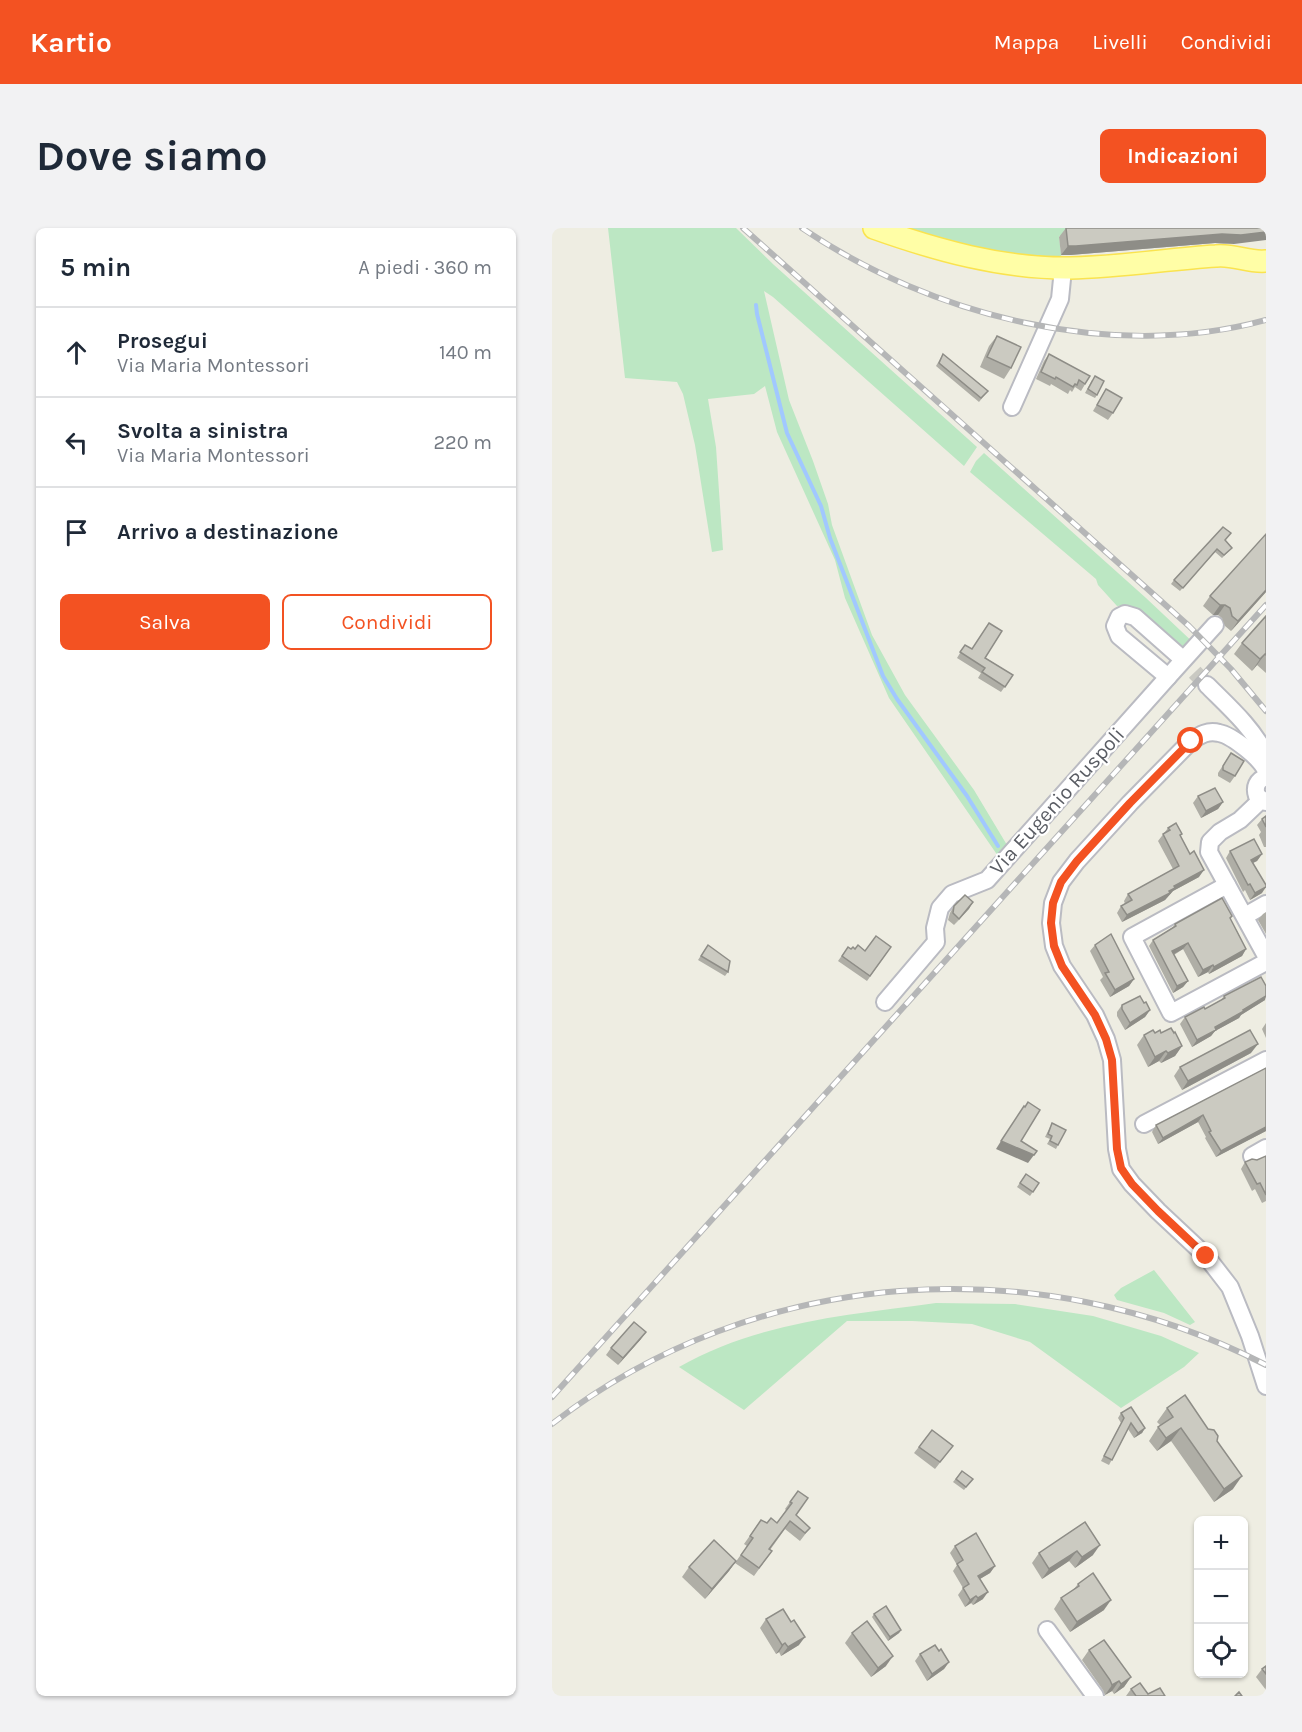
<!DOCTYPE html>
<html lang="it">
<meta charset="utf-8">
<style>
body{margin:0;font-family:Karla,sans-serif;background:#f2f2f3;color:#1f2937}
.controls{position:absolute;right:18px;bottom:18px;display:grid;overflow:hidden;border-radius:9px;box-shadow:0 2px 4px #0004}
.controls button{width:54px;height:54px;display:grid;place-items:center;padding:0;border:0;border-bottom:2px solid #e0e1e3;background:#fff;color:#1f2937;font:30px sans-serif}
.stop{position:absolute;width:18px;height:18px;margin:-14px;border:4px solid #f35222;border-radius:50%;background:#fff}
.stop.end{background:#f35222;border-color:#fff;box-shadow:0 2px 6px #0008}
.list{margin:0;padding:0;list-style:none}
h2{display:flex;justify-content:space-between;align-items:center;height:78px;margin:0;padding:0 24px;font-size:26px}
h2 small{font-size:20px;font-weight:400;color:#747a83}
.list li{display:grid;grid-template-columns:39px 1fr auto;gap:18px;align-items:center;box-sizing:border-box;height:90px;padding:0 24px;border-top:2px solid #e0e1e3}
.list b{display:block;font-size:22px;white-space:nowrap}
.list p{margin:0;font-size:20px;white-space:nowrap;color:#747a83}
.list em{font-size:20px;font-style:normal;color:#747a83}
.actions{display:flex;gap:12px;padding:18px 24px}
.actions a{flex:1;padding:14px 0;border:2px solid #f35222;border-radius:9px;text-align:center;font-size:21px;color:#f35222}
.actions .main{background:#f35222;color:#fff}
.icon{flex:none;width:33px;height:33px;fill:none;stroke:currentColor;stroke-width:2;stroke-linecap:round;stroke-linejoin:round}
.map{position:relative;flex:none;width:714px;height:1468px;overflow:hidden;border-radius:9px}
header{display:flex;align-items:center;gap:36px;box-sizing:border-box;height:84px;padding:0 30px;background:#f35222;color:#fff}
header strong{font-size:28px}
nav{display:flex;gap:33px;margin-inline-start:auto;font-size:21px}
.intro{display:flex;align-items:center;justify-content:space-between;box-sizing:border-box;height:144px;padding:0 36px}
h1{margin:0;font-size:42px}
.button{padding:15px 27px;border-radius:9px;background:#f35222;color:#fff;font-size:21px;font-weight:700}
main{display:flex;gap:36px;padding:0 36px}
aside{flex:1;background:#fff;border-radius:9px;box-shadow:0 2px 4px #0004}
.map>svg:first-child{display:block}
</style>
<header>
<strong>Kartio</strong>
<nav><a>Mappa</a><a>Livelli</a><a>Condividi</a></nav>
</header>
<div class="intro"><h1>Dove siamo</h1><a class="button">Indicazioni</a></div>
<main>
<aside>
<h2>5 min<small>A piedi · 360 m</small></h2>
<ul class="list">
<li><svg class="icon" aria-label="ahead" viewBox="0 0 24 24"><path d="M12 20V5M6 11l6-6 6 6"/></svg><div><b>Prosegui</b><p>Via Maria Montessori</p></div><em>140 m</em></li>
<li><svg class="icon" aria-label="left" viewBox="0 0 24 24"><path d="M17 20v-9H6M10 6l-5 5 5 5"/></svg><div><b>Svolta a sinistra</b><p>Via Maria Montessori</p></div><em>220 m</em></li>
<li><svg class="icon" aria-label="arrive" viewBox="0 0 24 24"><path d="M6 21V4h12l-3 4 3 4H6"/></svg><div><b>Arrivo a destinazione</b></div></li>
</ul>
<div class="actions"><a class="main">Salva</a><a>Condividi</a></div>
</aside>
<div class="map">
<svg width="714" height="1468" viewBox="0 0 714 1468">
<rect width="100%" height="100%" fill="#eeede2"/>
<g fill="#bce7c3">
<path d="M56,0H184L222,37L425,219L412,238L221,69L212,63L237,172L261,233L276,276L280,297L320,407L353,467L422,562L455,617L446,628L337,470L293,370L283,332L225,204L213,158L202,166L156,171L164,219L171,322L160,324L143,217L131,166L125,154L73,150Z"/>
<path d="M356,0H563V1L507,8L510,35L466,31L357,5Z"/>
<path d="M432,225L594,370L646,419L634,431L595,396L577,377L565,378L546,357L544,351L418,244L424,233Z"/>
<path d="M602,1042L643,1094L638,1097L612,1085L565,1072L562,1067L569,1060Z"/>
<path d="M384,1075L463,1076L541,1088L609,1108L647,1125L632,1139L569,1180L478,1114L420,1096L360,1093H295L192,1182L127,1139C205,1094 296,1087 384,1075Z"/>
</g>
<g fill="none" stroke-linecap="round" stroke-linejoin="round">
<path stroke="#a1c8ff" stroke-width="4" d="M204,77L205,86L235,205L269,278L278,310L331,448L345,471L415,568L446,618"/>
<path stroke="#c9c9c2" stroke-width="16" stroke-dasharray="16 8" stroke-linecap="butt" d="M626,427L655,457"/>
<defs>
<g id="minor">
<path d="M460,179L508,71L510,51L508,40"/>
<path d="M616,449L663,397"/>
<path d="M655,457C677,479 700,499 714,527"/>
<path d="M714,544C712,532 679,507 667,505C656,502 648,507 639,513L578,575L525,633L509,654L501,675L499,695L502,718L510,738L543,787L554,811L560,832L565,921L569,941L580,956L606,983L654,1028L678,1059L698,1108L714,1158"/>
<path d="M714,549C705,552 702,559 705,568L714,574"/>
<path d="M709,572L688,592L668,604L658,614L657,624L714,728"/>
<path d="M675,657L580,709L619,785L714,734"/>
<path d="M693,688L714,676"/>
<path d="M333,774L384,714L383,700L388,680L400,666L435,652L616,449L567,408L563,398L567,389L573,386L583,389L626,427"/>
<path d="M592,896L714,832"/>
<path d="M700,928L714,920"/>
<path d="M495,1402L543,1468"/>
</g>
<path id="major" d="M322,0C384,22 451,41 518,40C568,39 616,31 664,28C682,26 697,35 714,33"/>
</defs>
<use href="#minor" stroke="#babbc2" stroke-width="20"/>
<use href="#major" stroke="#fae34f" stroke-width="24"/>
<use href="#minor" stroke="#fff" stroke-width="16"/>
<use href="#major" stroke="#fffea6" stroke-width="21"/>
<defs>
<g id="rail">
<path d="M191,0L637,398L679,441L714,483"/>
<path d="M250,0C379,88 561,134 714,92"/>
<path d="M0,1169L714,377"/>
<path d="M0,1196C204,1038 486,1019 714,1137"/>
</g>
</defs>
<use href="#rail" stroke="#b5b6b7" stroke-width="6"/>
<use href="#rail" stroke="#fff" stroke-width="4" stroke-dasharray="11" stroke-linecap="butt"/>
</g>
<g fill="#afaea6">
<path d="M514,0L682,16L663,15L518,27H509L507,9Z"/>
<path d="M445,108L459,140L452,151L428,139L437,118Z"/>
<path d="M391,126L436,163L427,174L384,138Z"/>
<path d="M497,126L538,148L529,163L523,159L520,164L518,162L516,166L499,156L498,158L484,151L492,133Z"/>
<path d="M540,152L545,167L543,170L533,165Z"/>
<path d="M554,161L561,185L556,192L541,183Z"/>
<path d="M673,312L680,320L670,330L663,324L628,363L619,356L622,352Z"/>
<path d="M714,364L679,403L673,398L670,390L666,387H661L651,378L658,368Z"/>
<path d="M714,388V445L705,437L700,443L682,426L690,415Z"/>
<path d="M413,417L461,447L449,464L426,450L429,445L405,430Z"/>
<path d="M679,525L683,548L678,555L666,548V545Z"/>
<path d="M646,568L671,574L666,581L649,590L641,575Z"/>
<path d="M714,588V619H712L707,607L709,604L705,597L710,591Z"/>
<path d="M616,600L630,606L628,608L647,649L621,663L613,672L570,694L565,685L569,678L573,676L572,673L576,666L621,641L606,613Z"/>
<path d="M678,623L710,626L705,633L701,635L710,665L698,672L693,662L691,664L674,630Z"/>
<path d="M421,674L402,697L396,692L398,685L402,678Z"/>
<path d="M714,684V706L706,692L711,686Z"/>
<path d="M678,691L694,721L690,728L657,746L656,744L646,749L631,721L622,727L636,753L631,759L621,765L597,718L601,712L621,699L623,696Z"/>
<path d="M156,717L176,744L173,748L146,732Z"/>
<path d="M543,717L582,751L577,758L558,769L548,752L551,749L538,723Z"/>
<path d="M296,719L299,721L313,723L339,719L315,753L286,733Z"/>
<path d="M672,768L713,772L689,787L687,790L663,803L659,808L640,819L628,796L633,789L653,781L669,772Z"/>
<path d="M592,775L598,782L593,789L573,802L565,788V784L570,777Z"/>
<path d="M714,795V810L710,801Z"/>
<path d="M603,805H609L630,818L623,828L609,835L607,833L596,839L585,817L592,807Z"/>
<path d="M699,825L630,862L622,848L628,839Z"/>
<path d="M714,840V903L664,929L653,910L654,909L646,894L606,916L600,904L604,897Z"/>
<path d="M500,895L506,917L504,921L495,916L498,911L493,909Z"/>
<path d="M714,928V973L710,975L703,961L700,963L689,941L693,934L710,931Z"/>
<path d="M474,946L487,955L478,968L465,959Z"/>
<path d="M89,1111L66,1137L54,1127L59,1120Z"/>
<path d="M615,1180L665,1213L681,1261L662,1274L619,1213L605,1223L597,1213L606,1199L609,1198L605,1194Z"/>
<path d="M569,1185L593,1200L590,1205L582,1210L576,1201L557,1237L549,1233L569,1195L566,1190Z"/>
<path d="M380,1202L401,1218L383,1241L362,1225Z"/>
<path d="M410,1243L421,1251L412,1262L401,1254Z"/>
<path d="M246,1263L244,1287L258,1300L248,1313L233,1301L218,1322L220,1323L202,1348L183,1335L195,1318L192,1316L209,1292L215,1295H225L234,1282L233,1281Z"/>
<path d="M533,1294L541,1327L523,1340L517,1333L490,1351L480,1335L487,1325Z"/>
<path d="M403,1318L443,1338L438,1345L428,1351L431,1371L421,1377L419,1375L413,1379L406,1367L411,1360L401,1343L405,1337L398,1325Z"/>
<path d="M184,1333L177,1343L153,1371L130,1349L137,1339Z"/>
<path d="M526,1356L552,1382L518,1404L502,1381L509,1370L521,1362Z"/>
<path d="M322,1386L349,1402L347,1405L336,1413L320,1389Z"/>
<path d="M214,1391L239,1394L247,1417L229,1428L227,1424L224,1426L208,1400Z"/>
<path d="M300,1405L334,1438L319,1449L293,1415Z"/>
<path d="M537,1422L579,1449L572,1459L562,1466L560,1463L553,1467L551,1462L530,1432Z"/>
<path d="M387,1423L397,1434L392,1441L375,1453L363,1433L368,1426Z"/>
<path d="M714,1438V1462L704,1449L710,1441Z"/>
<path d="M579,1461L596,1466L613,1468H574Z"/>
</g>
<g fill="#8e8d87">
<path d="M714,4V12L682,16L663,15L518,27H509L516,18L670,6Z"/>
<path d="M714,362V364L679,403L686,393Z"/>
<path d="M668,377H673L666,387H661Z"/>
<path d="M713,426L705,437L700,443L708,431Z"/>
<path d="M671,574L666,581L649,590L654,583Z"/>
<path d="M710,626L705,633L694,638L699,632Z"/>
<path d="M652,642L647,649L621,663L613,672L570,694L575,687L622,658Z"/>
<path d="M714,659L710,665L698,672L703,665Z"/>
<path d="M421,674L417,681L402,697L407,691Z"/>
<path d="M636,715L631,721L615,730L620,723Z"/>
<path d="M694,721L690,728L657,746L662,739Z"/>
<path d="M661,737L656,744L646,749L651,742Z"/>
<path d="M582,751L577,758L558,769L563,762Z"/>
<path d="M636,753L631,759L621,765L625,758Z"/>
<path d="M714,768L713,772L689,787L687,790L663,803L659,808L640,819L645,812L663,799Z"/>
<path d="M598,782L593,789L573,802L578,795Z"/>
<path d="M706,816L699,825L630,862L636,853Z"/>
<path d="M630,818L623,828L609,835L616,825Z"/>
<path d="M614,823L607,833L596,839L603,829Z"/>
<path d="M651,887L646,894L606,916L611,910Z"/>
<path d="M714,899V903L664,929L669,923Z"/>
<path d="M449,913L482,927L476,935L444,921Z"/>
<path d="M94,1104L89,1111L66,1137L71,1130Z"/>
<path d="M593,1200L590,1205L582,1210L586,1205Z"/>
<path d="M629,1200L619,1213L605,1223L614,1210Z"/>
<path d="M690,1248L681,1261L662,1274L672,1261Z"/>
<path d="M548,1317L541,1327L523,1340L530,1329Z"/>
<path d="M525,1323L517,1333L490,1351L497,1341Z"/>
<path d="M184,1333L177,1343L153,1371L160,1361Z"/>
<path d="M443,1338L438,1345L421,1355L426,1348Z"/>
<path d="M436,1364L431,1371L421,1377L426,1370Z"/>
<path d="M424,1368L419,1375L413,1379L418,1372Z"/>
<path d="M559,1372L552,1382L518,1404L525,1394Z"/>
<path d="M349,1402L347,1405L336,1413L338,1409Z"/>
<path d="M253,1409L247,1417L229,1428L236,1419Z"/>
<path d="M233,1415L227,1424L224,1426L230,1417Z"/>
<path d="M341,1428L334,1438L319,1449L326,1440Z"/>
<path d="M397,1434L392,1441L375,1453L380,1446Z"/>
<path d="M579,1449L572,1459L562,1466L569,1456Z"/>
<path d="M567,1453L560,1463L553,1467L560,1457Z"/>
</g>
<g fill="#cbcac1" stroke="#8e8d87" stroke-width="1.5">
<path d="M514,0H714V4L689,7L670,6L524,18H516Z"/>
<path d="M445,108L469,119L459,140L435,129Z"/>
<path d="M391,126L436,163L429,170L387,135Z"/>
<path d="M497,126L538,148L533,156L527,152L525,157L523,156L521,159L504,149L503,151L489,144Z"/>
<path d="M543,148L552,153L545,167L536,161Z"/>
<path d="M554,161L570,170L561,185L545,177Z"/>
<path d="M671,299L679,305L673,312L680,320L672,327L665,321L631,360L622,352Z"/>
<path d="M714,306V362L686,393L680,388L678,380L673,377H668L658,368Z"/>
<path d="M714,388V427L713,426L708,431L690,415Z"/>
<path d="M437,395L450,403L433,430L461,447L453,459L430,444L433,440L408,424L413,417L420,421Z"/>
<path d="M679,525L692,533L683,548L671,542V538Z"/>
<path d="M663,560L671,574L654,583L646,568Z"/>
<path d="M714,588V599L710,591Z"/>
<path d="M624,595L630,606L628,607L638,626L642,623L652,642L622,658L623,660L617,663L618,665L575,687L569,678L580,672L576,666L627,638L611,606L618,602L616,600Z"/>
<path d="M702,611L710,626L699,632L714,657V659L703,665L698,656L696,657L678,623Z"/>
<path d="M413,667L421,674L407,691L401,685L402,678Z"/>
<path d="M670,670L680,688L678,690L694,721L662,739L661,737L651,742L636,715L620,723L636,753L625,758L601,712L624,698L623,696Z"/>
<path d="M559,706L582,751L563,762L553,745L557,744L543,717Z"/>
<path d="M324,708L339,719L318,748L290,728L296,719L299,721L301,719L303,721L306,717L313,723Z"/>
<path d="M156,717L178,733L176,744L149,728Z"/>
<path d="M709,749L714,758V768L691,782L692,783L663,799L664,802L645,812L633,789L652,779L653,781L673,770L672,768Z"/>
<path d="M588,768L592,775L594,774L598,782L578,795L570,781V777Z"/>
<path d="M619,800L622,805L623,804L630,818L616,825L614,823L603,829L592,807L601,802L603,805L608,802L609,805Z"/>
<path d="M698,802L706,816L636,853L628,839Z"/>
<path d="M714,840V899L669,923L657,904L659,903L651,887L611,910L604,897Z"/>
<path d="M476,874L488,882L469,913L485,923L482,927L449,913L472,878L473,879Z"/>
<path d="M500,895L514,902L506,917L498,913L500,908L496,906Z"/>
<path d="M714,928V967L708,955L705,956L693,934L700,931L705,932Z"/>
<path d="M474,946L487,955L481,964L468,955Z"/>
<path d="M82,1094L94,1104L71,1130L59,1120Z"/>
<path d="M633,1167L656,1201L662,1202L666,1208L665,1213L690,1248L672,1261L629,1200L614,1210L606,1199L621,1189L615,1180Z"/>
<path d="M579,1179L593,1200L586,1205L579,1195L560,1232L552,1228L572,1190L569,1185Z"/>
<path d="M380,1202L401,1218L388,1234L367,1219Z"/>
<path d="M410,1243L421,1251L414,1259L404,1251Z"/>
<path d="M246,1263L256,1270L244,1287L258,1300L253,1305L238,1293L217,1321L220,1323L207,1340L189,1327L201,1310L198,1308L209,1292L215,1295L219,1290L225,1295L240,1275L238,1274Z"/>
<path d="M533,1294L548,1317L530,1329L525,1323L497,1341L487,1325Z"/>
<path d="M424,1305L443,1338L426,1348L436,1364L426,1370L424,1368L418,1372L411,1360L417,1356L405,1336L411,1332L403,1318Z"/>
<path d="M162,1312L184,1333L160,1361L137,1339Z"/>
<path d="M541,1345L559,1372L525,1394L509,1370L527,1358L526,1356Z"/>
<path d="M334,1378L349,1402L338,1409L322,1386Z"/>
<path d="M231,1381L239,1394L242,1392L253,1409L236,1419L233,1415L230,1417L214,1391Z"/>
<path d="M315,1393L341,1428L326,1440L300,1405Z"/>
<path d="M552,1412L579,1449L569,1456L567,1453L560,1457L558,1452L537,1422Z"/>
<path d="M383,1417L387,1423L389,1421L397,1434L380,1446L368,1426Z"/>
<path d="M714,1438V1446L710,1441Z"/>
<path d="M588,1455L596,1466L608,1460L613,1468H584L579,1461Z"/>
<path d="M687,1464L690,1468H683Z"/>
</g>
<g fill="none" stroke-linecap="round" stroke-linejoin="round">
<path stroke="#f35222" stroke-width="8" d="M639,513L578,575L525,633L509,654L501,675L499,695L502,718L510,738L543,787L554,811L560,832L565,921L569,940L580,956L606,983L654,1028"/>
</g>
<g text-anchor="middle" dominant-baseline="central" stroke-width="4.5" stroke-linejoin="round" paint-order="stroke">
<g font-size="21" fill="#5a5d64" stroke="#fff">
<text transform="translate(505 573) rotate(-48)">Via Eugenio Ruspoli</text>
</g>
</g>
</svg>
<div class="controls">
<button>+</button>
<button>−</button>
<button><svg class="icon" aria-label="locate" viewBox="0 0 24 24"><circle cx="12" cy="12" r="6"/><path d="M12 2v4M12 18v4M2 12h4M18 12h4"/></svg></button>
</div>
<div class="stop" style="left:639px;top:513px"></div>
<div class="stop end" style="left:654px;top:1028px"></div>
</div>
</main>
